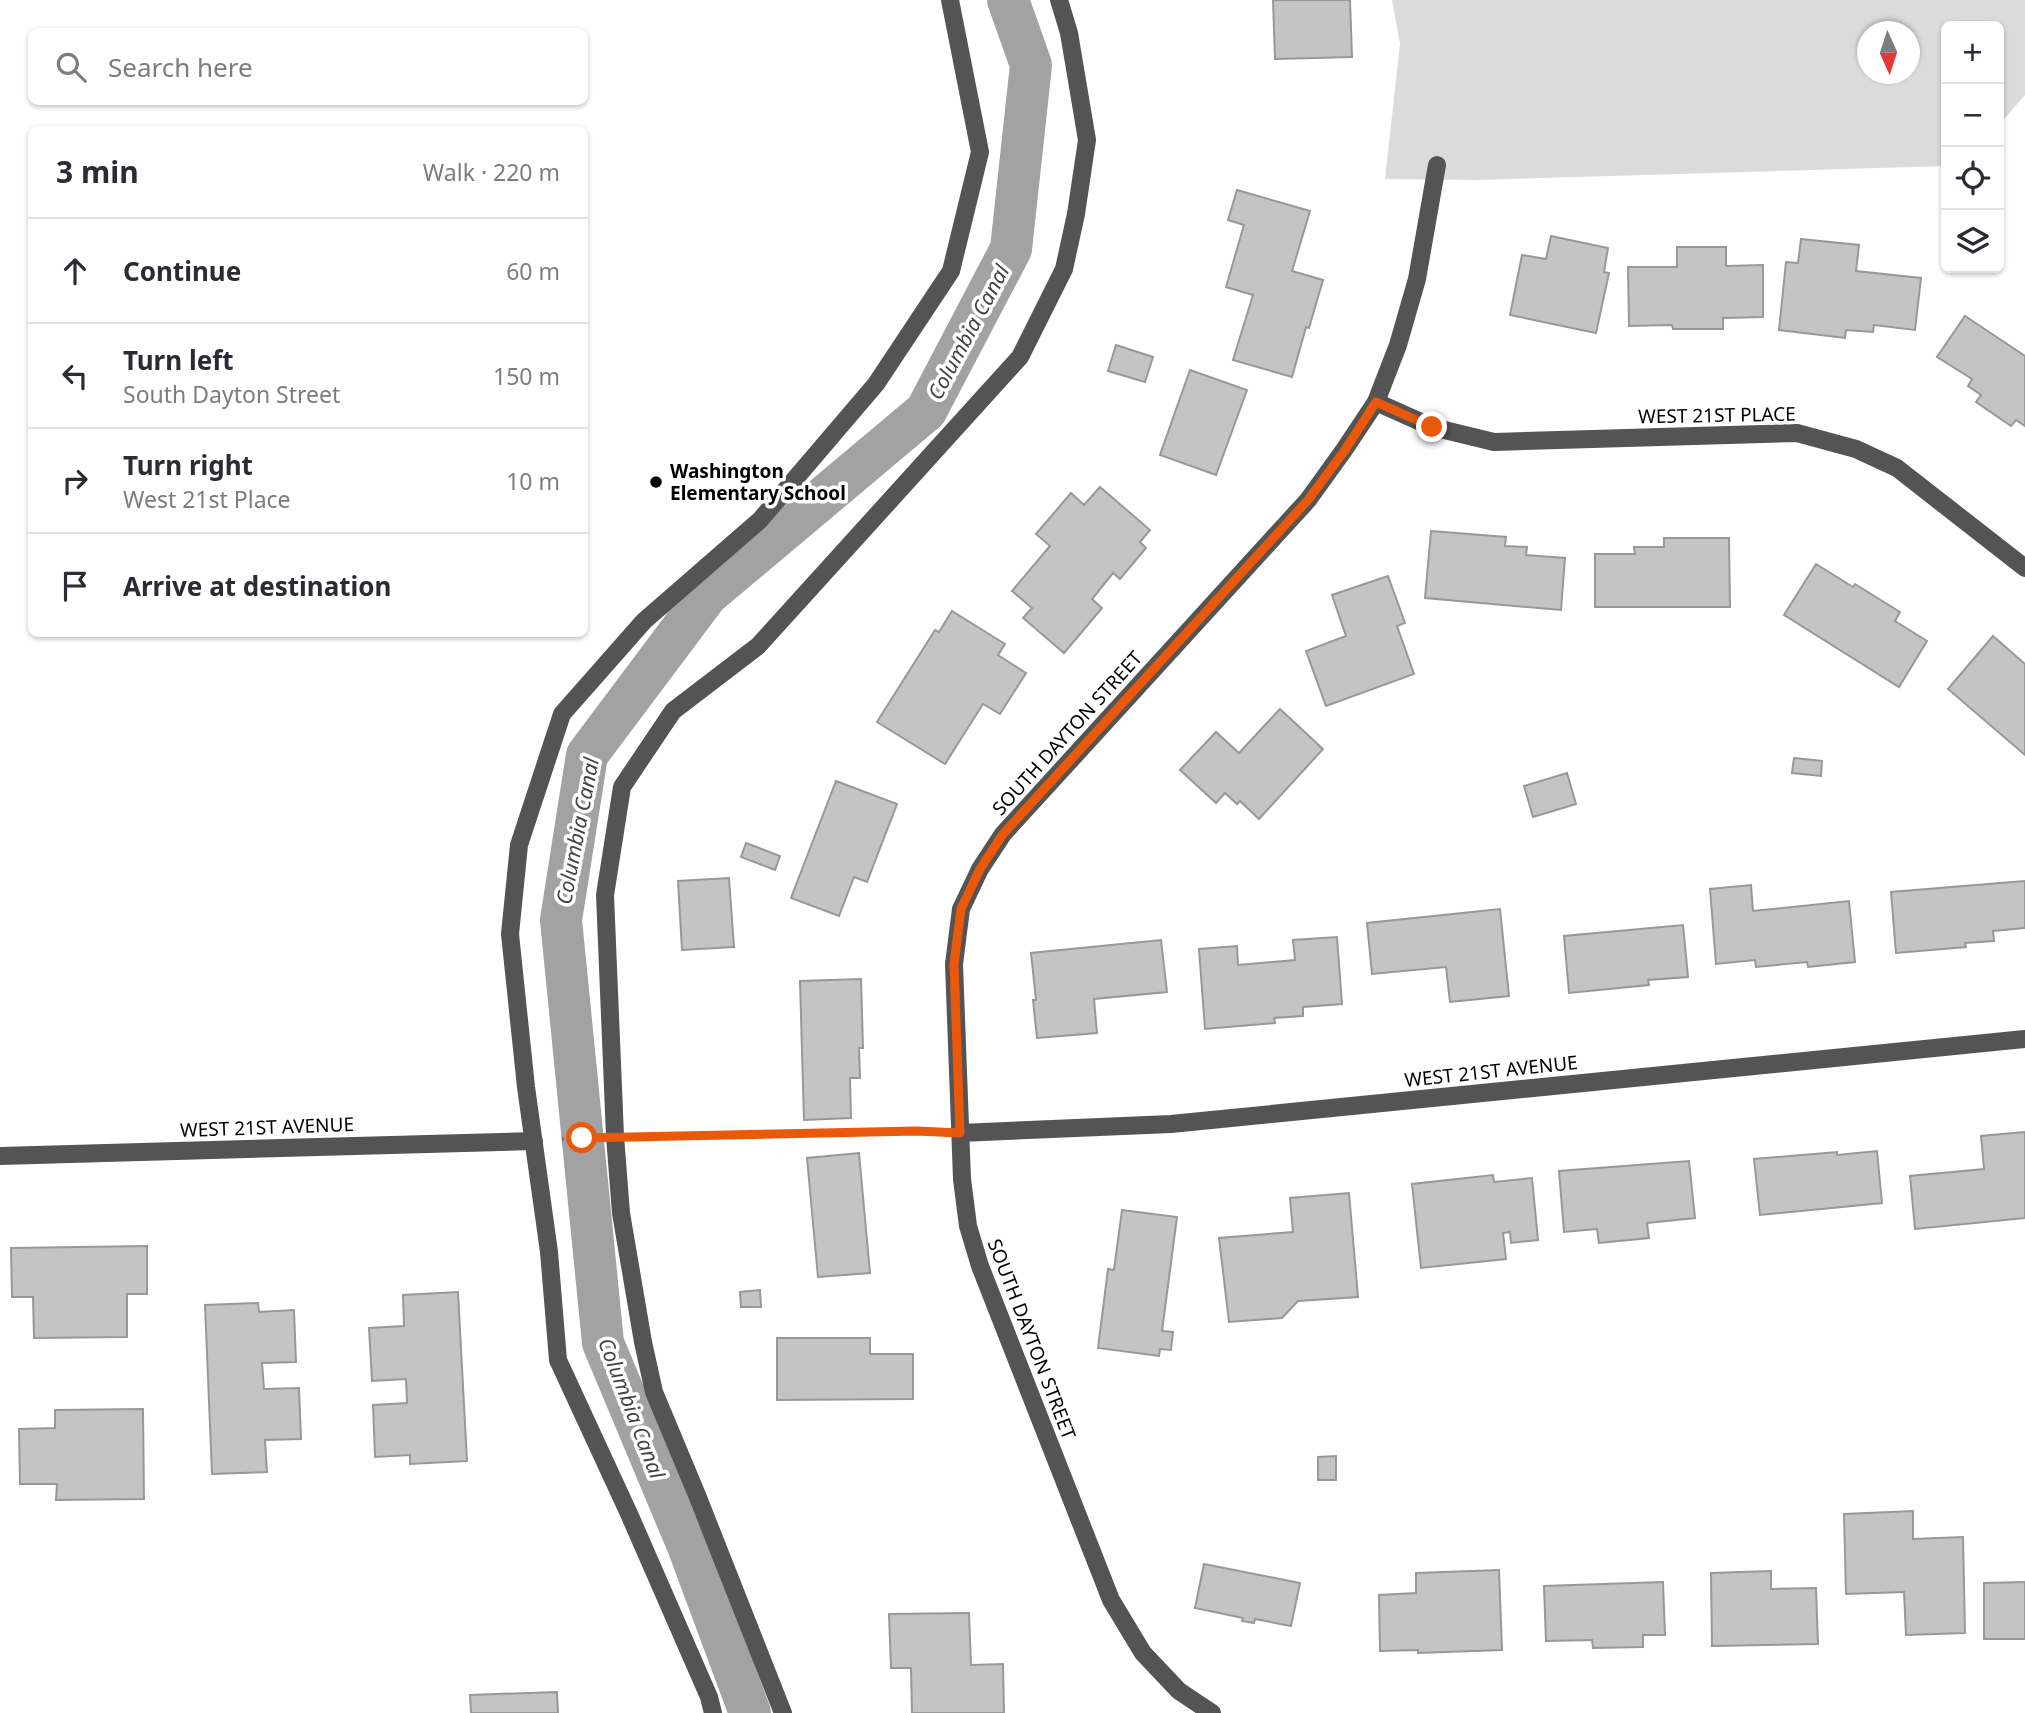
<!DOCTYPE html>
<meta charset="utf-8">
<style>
body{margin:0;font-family:"Noto Sans",sans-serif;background:#f2f2f3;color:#2b2b33}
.controls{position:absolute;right:21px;top:21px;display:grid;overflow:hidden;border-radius:10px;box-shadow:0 2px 5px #0004}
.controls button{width:63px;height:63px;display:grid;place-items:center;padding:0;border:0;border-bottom:2px solid #e1e1e2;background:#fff;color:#2b2b33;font:35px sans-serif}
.compass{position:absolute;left:1857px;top:21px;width:63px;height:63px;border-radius:50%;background:#fff;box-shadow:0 2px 5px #0004;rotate:177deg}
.stop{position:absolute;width:21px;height:21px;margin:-16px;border:5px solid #ea580c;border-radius:50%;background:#fff}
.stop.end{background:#ea580c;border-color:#fff;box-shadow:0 2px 7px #0008}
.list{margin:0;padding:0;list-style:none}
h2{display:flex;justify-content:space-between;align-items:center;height:91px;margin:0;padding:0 28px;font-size:30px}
h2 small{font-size:23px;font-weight:400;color:#7c7c81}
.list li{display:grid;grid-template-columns:46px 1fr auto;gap:21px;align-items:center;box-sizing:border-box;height:105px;padding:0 28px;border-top:2px solid #e1e1e2}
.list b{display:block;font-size:26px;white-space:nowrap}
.list p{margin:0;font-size:23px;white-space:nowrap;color:#7c7c81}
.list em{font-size:23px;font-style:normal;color:#7c7c81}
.icon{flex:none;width:38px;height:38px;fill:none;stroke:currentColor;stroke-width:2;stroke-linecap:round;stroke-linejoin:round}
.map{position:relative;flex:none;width:2025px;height:1713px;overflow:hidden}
.search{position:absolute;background:#fff;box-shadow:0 2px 5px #0004;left:28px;top:28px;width:560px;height:77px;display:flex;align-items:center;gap:18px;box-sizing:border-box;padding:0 24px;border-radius:10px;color:#7c7c81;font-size:26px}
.panel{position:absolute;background:#fff;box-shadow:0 2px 5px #0004;left:28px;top:126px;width:560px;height:511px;border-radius:10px}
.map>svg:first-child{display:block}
</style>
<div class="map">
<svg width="2025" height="1713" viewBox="0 0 2025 1713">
<rect width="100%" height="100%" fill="#fff"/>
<path fill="#dbdbdb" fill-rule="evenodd" d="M1392,0H2025V95L1999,125V26H1946V166L1478,180L1385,179L1400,44ZM1868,32H1910V74H1868Z"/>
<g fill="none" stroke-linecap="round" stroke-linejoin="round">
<path stroke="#a2a2a2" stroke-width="42" d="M750,1713L688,1546L603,1343L561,920L587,755L707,595L926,411L1011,249L1031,65L1008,0"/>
</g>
<g fill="#c4c4c4" stroke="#989898" stroke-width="2">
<path d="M1273,0H1350L1352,57L1275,59Z"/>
<path d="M1237,190L1310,211L1292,271L1323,280L1309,328L1306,327L1292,377L1233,360L1253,295L1226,287L1244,225L1228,220Z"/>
<path d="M1551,236L1608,248L1604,272L1609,273L1596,333L1510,315L1522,255L1546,259Z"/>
<path d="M1801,239L1859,245L1856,271L1921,278L1915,330L1874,325L1873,332L1846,330L1845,338L1779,330L1786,262L1798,263Z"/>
<path d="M1677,247H1726V266L1763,265V317L1723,318V329H1673L1672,325L1629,326L1628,267H1677Z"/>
<path d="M1965,316L2025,356V426L2016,420L2011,426L1976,402L1981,395L1968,386L1972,379L1937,357Z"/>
<path d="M1116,345L1153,357L1145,382L1108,371Z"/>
<path d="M1190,370L1247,390L1216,475L1160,455Z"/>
<path d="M1100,487L1150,530L1140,542L1146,548L1120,579L1113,573L1092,599L1102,608L1064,653L1023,618L1032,608L1012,591L1050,546L1036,534L1071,493L1084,505Z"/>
<path d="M1431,531L1506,537L1505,546L1527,547L1526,555L1565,558L1561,610L1425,598Z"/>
<path d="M1664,538H1729L1730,607H1595V554H1635L1634,547H1664Z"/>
<path d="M1816,564L1853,587L1855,584L1900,612L1895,621L1927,641L1899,687L1784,615Z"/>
<path d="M1388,576L1405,623L1397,626L1414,674L1326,706L1306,651L1346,636L1332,595Z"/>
<path d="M952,611L1005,644L998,655L1026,673L1000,714L983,704L945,764L877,722L935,630L939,632Z"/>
<path d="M1993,636L2025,664V755L1948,689Z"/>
<path d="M1280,709L1323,749L1259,819L1240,801L1237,804L1225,793L1216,803L1180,770L1216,732L1239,753Z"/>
<path d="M1794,758L1822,761L1821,776L1792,773Z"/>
<path d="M1567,773L1576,804L1533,817L1524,786Z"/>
<path d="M836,781L897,804L867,882L854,877L839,916L791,898Z"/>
<path d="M746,843L780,856L775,870L741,857Z"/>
<path d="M729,878L734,947L682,950L678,881Z"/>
<path d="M2025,881V928L1993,931L1994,941L1965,943L1966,947L1896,953L1891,892Z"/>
<path d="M1751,885L1753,911L1849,901L1855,962L1808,967L1807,962L1756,967L1755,960L1716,964L1710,889Z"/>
<path d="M1500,909L1509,996L1450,1002L1446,967L1372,974L1367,923Z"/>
<path d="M1683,925L1688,977L1648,980L1649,985L1569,993L1564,936Z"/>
<path d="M1337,937L1342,1004L1303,1007V1016L1274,1018L1275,1023L1205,1029L1199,949L1237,946L1238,965L1295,960L1293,940Z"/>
<path d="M1161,940L1167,992L1094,999L1097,1033L1037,1038L1033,1000H1036L1031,953Z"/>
<path d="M861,979L863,1048H859L860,1078H850L851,1118L804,1120L800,981Z"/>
<path d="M2025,1132V1218L1915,1229L1910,1176L1984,1169L1981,1136Z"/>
<path d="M1877,1151L1882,1203L1760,1215L1754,1159L1837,1152V1155Z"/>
<path d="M859,1153L870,1273L818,1277L807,1158Z"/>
<path d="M1689,1161L1695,1218L1647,1223L1649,1238L1599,1243L1597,1229L1564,1232L1559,1171Z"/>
<path d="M1493,1175L1494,1182L1532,1178L1538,1240L1511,1243L1510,1232L1503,1233L1506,1259L1421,1268L1412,1184Z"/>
<path d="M1349,1193L1358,1297L1298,1301L1282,1318L1229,1322L1219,1238L1293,1232L1290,1198Z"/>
<path d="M1122,1210L1177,1217L1162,1331L1173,1332L1171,1350L1160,1349L1159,1356L1098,1348L1108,1269L1114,1270Z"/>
<path d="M147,1246V1294H127V1337L34,1338L33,1297H12L11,1248Z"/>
<path d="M760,1290L761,1307H741L740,1292Z"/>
<path d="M458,1292L467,1461L410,1464V1455L375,1457L373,1405L407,1403L406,1379L372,1381L369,1328L404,1326L403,1295Z"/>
<path d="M258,1303L259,1312L294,1310L296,1362L262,1363L264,1389L299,1388L301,1439L265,1440L267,1472L212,1474L205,1305Z"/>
<path d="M777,1338H870V1354H913V1399L777,1400Z"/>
<path d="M143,1409L144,1499L56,1500L57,1484H20L19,1429L55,1428V1410Z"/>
<path d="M1336,1456V1480H1318V1457Z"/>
<path d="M1913,1511V1539L1963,1537L1965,1633L1906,1635L1904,1592L1846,1594L1844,1514Z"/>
<path d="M1204,1564L1300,1583L1291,1626L1255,1619L1254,1623L1242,1621L1243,1618L1195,1608Z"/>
<path d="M1499,1570L1502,1650L1418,1653V1650L1380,1651L1379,1595L1416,1593V1573Z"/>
<path d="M1771,1571V1589L1816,1588L1818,1644L1712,1646L1711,1573Z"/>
<path d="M1663,1582L1665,1635H1643V1647L1593,1648L1592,1640L1546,1641L1544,1586Z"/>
<path d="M2025,1582V1639H1984V1583Z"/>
<path d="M969,1613L971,1665L1003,1664L1004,1713H912L911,1668H891L889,1614Z"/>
<path d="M557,1692L558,1713H471L470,1695Z"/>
</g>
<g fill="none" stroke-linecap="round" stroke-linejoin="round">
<g stroke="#767676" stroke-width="4.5" stroke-dasharray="2 3.5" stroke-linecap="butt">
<path d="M643,1136L931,1132"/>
<path d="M562,1139L585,1137"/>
</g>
<g stroke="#545454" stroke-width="18">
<path d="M1376,402L1432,427L1494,442L1797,433L1856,449L1897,468L2025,568"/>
<path d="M960,1133L1171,1124L2025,1039"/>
<path d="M0,1156L534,1141"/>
<path d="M713,1713L709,1697L630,1516L558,1360L549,1252L526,1087L510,934L519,845L562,714L644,621L760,520L876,384L951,271L980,152L950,0"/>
<path d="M783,1713L697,1495L654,1392L643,1342L621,1213L615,1136L605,895L622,787L673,711L758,646L1020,357L1064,269L1076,214L1087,140L1069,33L1059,0"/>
<path d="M1212,1713L1179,1691L1143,1653L1111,1600L980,1266L968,1226L962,1179L954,964L961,909L980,869L1003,834L1308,500L1344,450L1376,402L1398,345L1417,279L1437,165"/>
</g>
</g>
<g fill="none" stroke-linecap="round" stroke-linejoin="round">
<path stroke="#ea580c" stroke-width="9" d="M582,1138L917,1131L960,1133L954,964L961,909L980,869L1003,834L1308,500L1345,450L1376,402L1432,427"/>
</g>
<circle fill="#000" stroke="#fff" stroke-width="2.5" cx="656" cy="482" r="7"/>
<g text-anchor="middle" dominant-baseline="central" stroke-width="7" stroke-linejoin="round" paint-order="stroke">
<g font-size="19" fill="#000" stroke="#fff">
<text transform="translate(1717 415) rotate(-1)">WEST 21ST PLACE</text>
<text transform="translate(1067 733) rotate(-48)">SOUTH DAYTON STREET</text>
<text transform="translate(1491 1071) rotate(-6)">WEST 21ST AVENUE</text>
<text transform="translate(267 1127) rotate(-2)">WEST 21ST AVENUE</text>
<text transform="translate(1032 1339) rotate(69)">SOUTH DAYTON STREET</text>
</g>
<g font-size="19" font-weight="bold" fill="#000" stroke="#fff" text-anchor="start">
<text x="670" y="471">Washington<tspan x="670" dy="22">Elementary School</tspan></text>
</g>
<g font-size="21" font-style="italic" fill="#434343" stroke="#fff">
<text transform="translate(968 332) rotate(-62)">Columbia Canal</text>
<text transform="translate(577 831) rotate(-79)">Columbia Canal</text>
<text transform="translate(632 1408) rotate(69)">Columbia Canal</text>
</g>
</g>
</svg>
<div class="controls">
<button>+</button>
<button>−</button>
<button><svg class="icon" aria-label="locate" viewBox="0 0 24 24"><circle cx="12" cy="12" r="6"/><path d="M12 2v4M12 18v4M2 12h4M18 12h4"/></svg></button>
<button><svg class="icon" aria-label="layers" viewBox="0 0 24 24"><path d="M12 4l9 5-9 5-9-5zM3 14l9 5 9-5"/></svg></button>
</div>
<svg class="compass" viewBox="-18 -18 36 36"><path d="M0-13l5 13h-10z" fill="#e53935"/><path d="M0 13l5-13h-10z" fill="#7c7c81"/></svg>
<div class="stop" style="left:582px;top:1138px"></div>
<div class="stop end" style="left:1432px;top:427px"></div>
<div class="search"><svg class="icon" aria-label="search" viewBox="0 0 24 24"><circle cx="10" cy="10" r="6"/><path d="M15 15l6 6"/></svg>Search here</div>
<section class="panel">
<h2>3 min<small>Walk · 220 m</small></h2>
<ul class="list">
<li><svg class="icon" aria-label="ahead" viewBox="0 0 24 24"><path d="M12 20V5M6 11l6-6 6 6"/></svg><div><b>Continue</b></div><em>60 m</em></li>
<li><svg class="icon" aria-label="left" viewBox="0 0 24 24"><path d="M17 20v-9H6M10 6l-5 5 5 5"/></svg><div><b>Turn left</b><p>South Dayton Street</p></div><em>150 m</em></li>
<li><svg class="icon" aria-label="right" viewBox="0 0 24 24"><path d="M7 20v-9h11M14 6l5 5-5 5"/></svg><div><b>Turn right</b><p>West 21st Place</p></div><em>10 m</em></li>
<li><svg class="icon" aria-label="arrive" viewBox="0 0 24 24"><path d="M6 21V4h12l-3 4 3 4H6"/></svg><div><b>Arrive at destination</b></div></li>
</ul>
</section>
</div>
